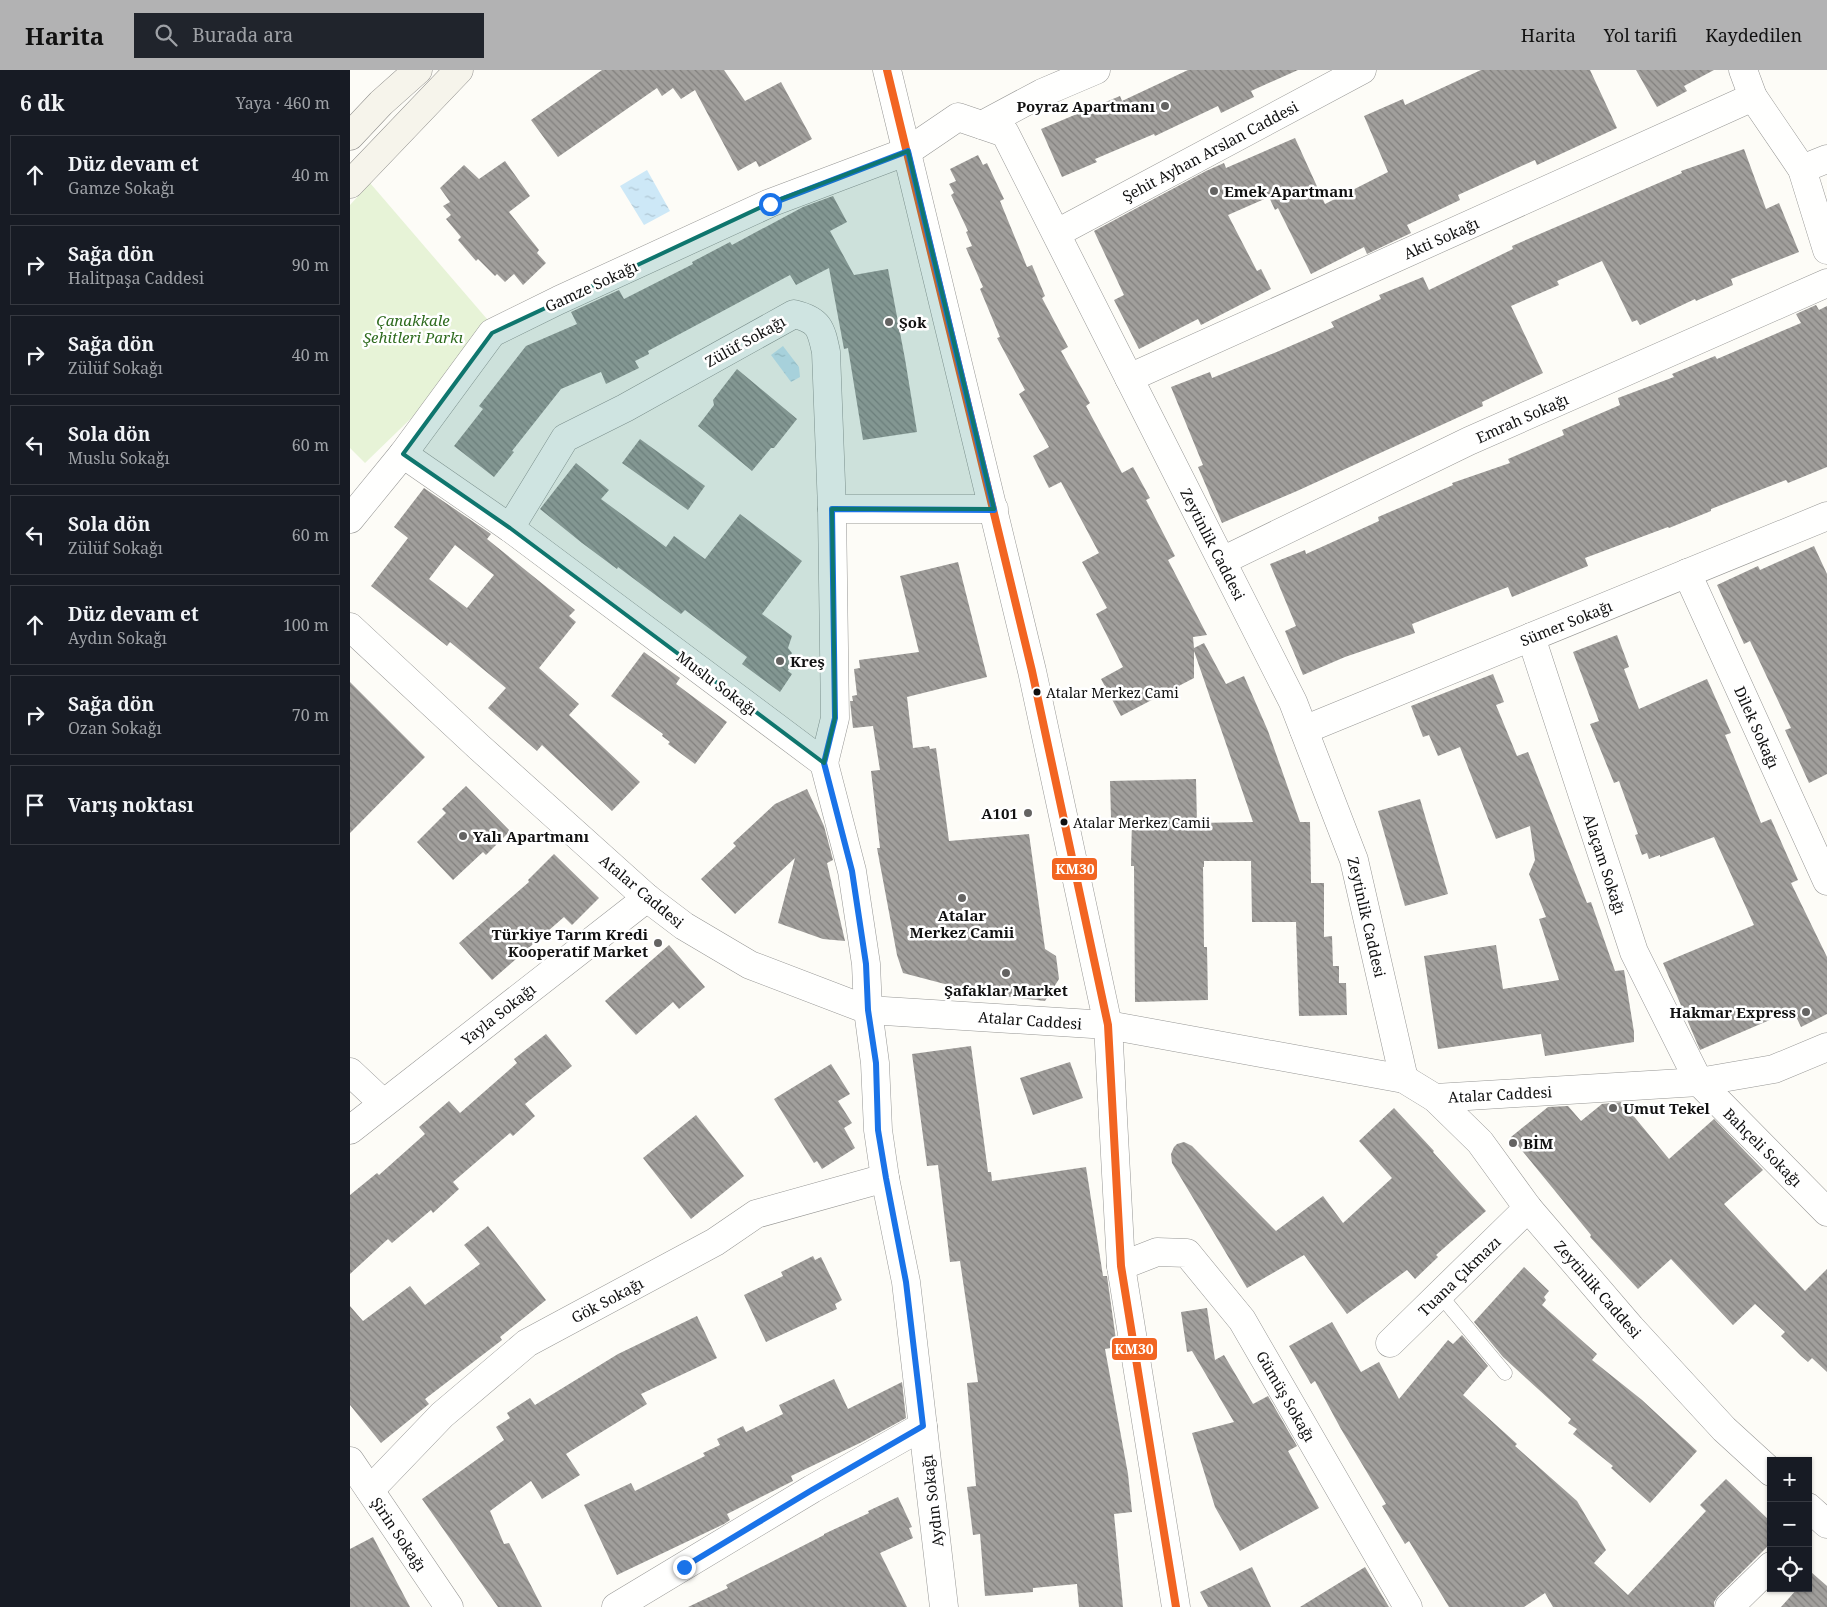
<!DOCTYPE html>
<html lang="tr">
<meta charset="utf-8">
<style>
body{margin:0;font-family:"Noto Serif",serif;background:#20242c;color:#f1f3f6}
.controls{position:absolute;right:15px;bottom:15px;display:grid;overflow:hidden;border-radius:0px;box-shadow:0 1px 4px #0004}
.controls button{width:45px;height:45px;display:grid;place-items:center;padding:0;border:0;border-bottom:1px solid #363941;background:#171b24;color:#f1f3f6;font:25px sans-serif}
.stop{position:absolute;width:15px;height:15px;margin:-11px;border:4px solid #1a73e8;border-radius:50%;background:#fff}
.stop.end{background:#1a73e8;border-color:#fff;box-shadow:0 1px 5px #0008}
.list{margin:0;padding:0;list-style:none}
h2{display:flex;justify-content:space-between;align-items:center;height:65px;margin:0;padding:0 20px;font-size:21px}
h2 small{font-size:16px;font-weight:400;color:#9ea1a6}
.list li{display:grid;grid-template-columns:32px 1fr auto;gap:15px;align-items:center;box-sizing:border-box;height:80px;margin:0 10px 10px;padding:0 10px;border:1px solid #363941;border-radius:0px}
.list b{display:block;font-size:19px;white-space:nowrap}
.list p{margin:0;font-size:16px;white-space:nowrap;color:#9ea1a6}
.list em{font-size:16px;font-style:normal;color:#9ea1a6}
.icon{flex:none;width:28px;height:28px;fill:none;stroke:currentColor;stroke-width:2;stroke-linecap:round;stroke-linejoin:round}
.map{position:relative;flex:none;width:1477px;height:1537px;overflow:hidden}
header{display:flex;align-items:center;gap:30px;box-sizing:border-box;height:70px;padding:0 25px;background:#b2b2b3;color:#111}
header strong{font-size:24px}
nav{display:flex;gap:28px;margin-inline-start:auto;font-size:18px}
.search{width:350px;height:45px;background:#20242c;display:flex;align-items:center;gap:12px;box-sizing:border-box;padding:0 18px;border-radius:0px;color:#9ea1a6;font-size:19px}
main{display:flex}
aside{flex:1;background:#171b24}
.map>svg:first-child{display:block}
</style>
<header>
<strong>Harita</strong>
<div class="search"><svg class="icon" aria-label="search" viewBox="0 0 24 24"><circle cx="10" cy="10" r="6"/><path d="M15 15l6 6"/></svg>Burada ara</div>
<nav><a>Harita</a><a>Yol tarifi</a><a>Kaydedilen</a></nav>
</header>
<main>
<aside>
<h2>6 dk<small>Yaya · 460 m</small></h2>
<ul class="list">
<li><svg class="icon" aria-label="ahead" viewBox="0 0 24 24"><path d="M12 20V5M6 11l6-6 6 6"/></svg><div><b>Düz devam et</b><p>Gamze Sokağı</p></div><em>40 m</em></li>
<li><svg class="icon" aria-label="right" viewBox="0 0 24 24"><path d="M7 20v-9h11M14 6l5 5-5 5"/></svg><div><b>Sağa dön</b><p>Halitpaşa Caddesi</p></div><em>90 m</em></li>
<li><svg class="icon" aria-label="right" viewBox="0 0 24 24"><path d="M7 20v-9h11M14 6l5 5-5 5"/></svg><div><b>Sağa dön</b><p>Zülüf Sokağı</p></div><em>40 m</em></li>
<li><svg class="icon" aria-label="left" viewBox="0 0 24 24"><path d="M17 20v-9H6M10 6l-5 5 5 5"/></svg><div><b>Sola dön</b><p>Muslu Sokağı</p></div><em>60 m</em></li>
<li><svg class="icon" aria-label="left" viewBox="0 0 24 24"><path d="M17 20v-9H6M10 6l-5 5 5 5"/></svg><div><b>Sola dön</b><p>Zülüf Sokağı</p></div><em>60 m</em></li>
<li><svg class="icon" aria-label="ahead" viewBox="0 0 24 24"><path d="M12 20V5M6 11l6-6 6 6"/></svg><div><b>Düz devam et</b><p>Aydın Sokağı</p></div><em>100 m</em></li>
<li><svg class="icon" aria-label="right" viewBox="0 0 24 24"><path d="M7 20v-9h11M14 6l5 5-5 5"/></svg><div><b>Sağa dön</b><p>Ozan Sokağı</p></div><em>70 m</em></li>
<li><svg class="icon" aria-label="arrive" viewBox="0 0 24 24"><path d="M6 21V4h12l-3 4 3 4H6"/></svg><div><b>Varış noktası</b></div></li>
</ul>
</aside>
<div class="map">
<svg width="1477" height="1537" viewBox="0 0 1477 1537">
<defs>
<pattern id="water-ripples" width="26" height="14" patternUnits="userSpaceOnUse" patternTransform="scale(1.25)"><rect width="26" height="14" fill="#cde8f7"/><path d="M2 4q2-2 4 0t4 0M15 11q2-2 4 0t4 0" fill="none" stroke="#afc6d3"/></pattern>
<pattern id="building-back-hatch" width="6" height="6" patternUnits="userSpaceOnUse" patternTransform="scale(1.25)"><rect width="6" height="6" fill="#a19f9c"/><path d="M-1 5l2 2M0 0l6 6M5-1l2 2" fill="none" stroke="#82807e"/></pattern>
</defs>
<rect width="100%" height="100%" fill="#fdfcf7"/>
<path fill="#e7f3d7" d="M20,113L149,263L15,393L0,378V135Z"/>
<g fill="url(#water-ripples)">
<path d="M297,100L320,141L294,155L270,116Z"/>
<path d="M433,276L449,297L450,307L441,312L421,285Z"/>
</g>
<g fill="url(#building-back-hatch)" fill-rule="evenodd">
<path d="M252,0H374L395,31L431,12L462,69L409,97L406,91L388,101L345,20L331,29L323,18L312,26L307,18L208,87L181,50Z"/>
<path d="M838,0H948L901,21L904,27L871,43L868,36L805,66L804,64L745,89L747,92L712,107L691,59L770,26L772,31Z"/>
<path d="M1131,0H1240L1267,58L1187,95L1185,90L1108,125L1110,130L1057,155L1061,163L1017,184L1014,177L961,204L928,138L925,140L919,127L878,145L907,201L911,199L921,219L851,255L848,249L789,279L764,230L774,225L744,161L856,101L874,93L876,98L945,68L975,134L1038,102L1014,46L1053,29L1055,35Z"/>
<path d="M1286,0H1364L1334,16L1337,21L1307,37Z"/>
<path d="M1394,79L1416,139L1429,133L1449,182L1381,209L1383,215L1346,231L1345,229L1290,255L1287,250L1282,252L1252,191L1207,211L1209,215L1161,236L1193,303L1132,332L1133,336L947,421L872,453L848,397L853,395L821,317L860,302L862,308L929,281L984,257L981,252L1031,229L1029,225L1073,207L1079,220L1163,179L1162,176L1332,103L1331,101Z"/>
<path d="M628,85L633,95L637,93L654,129L650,131L677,197L682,195L695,226L692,228L718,277L711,281L740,333L736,336L772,403L783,397L800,428L796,430L825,486L818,490L857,565L843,567L844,578L854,573L876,614L894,606L918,661L950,752H960L961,813H974V867L982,866L983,896H989V913H996L997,945L949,946L946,852H902L901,791H854V797H853L854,877H857L858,930L785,932L784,796H781L782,747L761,748L760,711L846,709L847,753L903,752L844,581V608L771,646L751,609L773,597L746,544L757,538L732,492L749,483L711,412L699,418L683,386L699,377L669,324L675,320L647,268L650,267L630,219L633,217L616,178L622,176L616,162L618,161L601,125L604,123L599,114L606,111L600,99Z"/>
<path d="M155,91L180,126L159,142L189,180L187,183L196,193L173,215L164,204L155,212L147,204L145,206L128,189L126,191L108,170L111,167L96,149L101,145L93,136L100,132L90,118L114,95L129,109Z"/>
<path d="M483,126L497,152L480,161L504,205L538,199L555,289L567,362L513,370L498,278L494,279L479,198L446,215L440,205L298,281L299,284L285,291L289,298L256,314L251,302L211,319L162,381L164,382L144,407L104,376L133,339L129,336L176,276L227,254L221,242L269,220L274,229L343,194L342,192L380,172L382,175L453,137Z"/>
<path d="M1466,235L1469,240L1477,236V397L1438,413L1436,410L1361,439V441L1319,458L1318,457L1235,488L1238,496L1162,527L1158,517L1062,554L1065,563L995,587L953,605L935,561L946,556L920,494L955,480L956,484L1029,451L1028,447L1103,415L1102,413L1160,393L1158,389L1214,365L1212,360L1270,335L1268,328L1324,307L1322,304L1365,286L1367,289L1451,253L1446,244Z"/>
<path d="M387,299L447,349L424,378H421L402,401L348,356L364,335L363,330Z"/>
<path d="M290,369L355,416L338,440L272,393Z"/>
<path d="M226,393L259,420L251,429L316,477L324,466L355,489L390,444L452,491L412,544L442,566L438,578L442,583L438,590L442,593L438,601L442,604L430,622L392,594L397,587L335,540L331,544L268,497L267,499L232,473L190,439Z"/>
<path d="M74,418L141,464L137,469L225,540L219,546L226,552L189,598L229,634L219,645L290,712L262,741L192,675L187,681L138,638L156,618L100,572L97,576L21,516L58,468L44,457ZM105,475L144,505L117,538L79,509Z"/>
<path d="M1464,476L1477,504V704L1459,713L1435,660L1441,658L1400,571L1394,574L1367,515L1408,496L1410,500Z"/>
<path d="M608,492L637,607L557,627L563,678L579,676L580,679L586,678L599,771L679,764L695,879L706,886L709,909L695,931L629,923L553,903L547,885L527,778H530L521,701L530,700L523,656L503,658L500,631H503L502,626L507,625L504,599L510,598L509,590L569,582L550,506Z"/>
<path d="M1267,565L1279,597L1274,599L1289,639L1357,609L1381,663L1375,665L1411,753L1421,749L1448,810L1441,813L1477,887V944L1451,957L1443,940L1350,980L1313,893L1404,855L1364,767L1310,787V785L1299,789L1297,783L1292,785L1285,765L1288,764L1269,711L1264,713L1240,654L1249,651L1223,582Z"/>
<path d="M294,582L330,608L326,614L377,652L345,694L318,674L320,672L312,666L313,664L261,626Z"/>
<path d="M1143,604L1154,632L1146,635L1167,686L1178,682L1237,833L1241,832L1265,901L1274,900L1284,962V972L1195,986L1191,964L1088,979L1074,886L1146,875L1153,919L1209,910L1189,849L1196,847L1179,804L1185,790L1180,756L1146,769L1110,677L1088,686L1079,665L1073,667L1061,636Z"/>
<path d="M0,612L75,687L0,763Z"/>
<path d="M116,716L160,761L136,785L133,782L103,810L67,772L96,743L92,739Z"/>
<path d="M457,719L474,756L483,790L477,793L495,871L473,869L428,853L445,788L385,844L351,809L386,776L383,773L425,734Z"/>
<path d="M1070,729L1098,824L1055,836L1028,741Z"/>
<path d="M204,784L249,828L222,855L214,847L142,910L109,873L179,812L178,810Z"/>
<path d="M319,875L355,917L329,939L323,932L286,965L255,931Z"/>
<path d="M196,964L222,996L175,1034L185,1046L163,1066L160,1063L103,1112L109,1119L83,1143L81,1140L42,1173L38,1169L0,1204V1125L27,1103L29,1105L75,1064L69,1057L99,1031L110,1043L167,993L164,989Z"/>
<path d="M621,976L638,1102H641L642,1111L736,1097L753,1206H757L767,1277L755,1279L778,1404L782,1442L764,1444L773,1537H729L727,1514L683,1518V1522L635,1526L630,1464L623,1465L617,1417L626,1416L617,1313L628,1312L610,1191L600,1192L588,1095L577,1096L562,984Z"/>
<path d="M720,992L733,1028L683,1045L670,1008Z"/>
<path d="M481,994L500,1024L488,1031L502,1053L494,1058L505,1078L472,1099L467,1091L464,1093L424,1029Z"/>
<path d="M1272,1032L1319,1089L1364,1049L1413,1100L1374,1134L1455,1221L1477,1199V1302L1462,1288L1458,1292L1451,1286L1431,1266L1435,1262L1405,1234L1383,1255L1321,1189L1288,1219L1240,1167L1241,1165L1161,1067L1198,1037L1218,1036L1231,1051L1252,1034Z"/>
<path d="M1044,1038L1084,1081L1083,1082L1136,1141L1086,1185L1088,1187L1065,1209L1057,1200L997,1244L954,1185L897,1218L822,1093L821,1084L824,1077L827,1074L834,1072L842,1076L926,1161L973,1126L993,1153L1042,1108L1009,1071Z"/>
<path d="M346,1045L394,1106L341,1149L293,1088Z"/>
<path d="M138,1156L196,1230L150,1267L152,1270L75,1329L79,1334L31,1373L0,1335V1236L13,1251L60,1216L75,1235L130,1194L114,1175Z"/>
<path d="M463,1186L465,1190L471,1187L492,1230L485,1234L487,1239L416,1272L394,1225L433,1206L431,1202Z"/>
<path d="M1174,1197L1199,1221L1194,1227L1196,1230L1192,1235L1247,1284L1242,1290L1292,1330L1347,1381L1300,1433L1261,1398L1263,1396L1223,1364L1227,1359L1218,1353L1221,1349L1153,1287L1124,1252Z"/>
<path d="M857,1238L865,1290L874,1285L903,1334L918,1326L947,1376L938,1381L969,1438L890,1481L865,1437L842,1363L884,1352L842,1281L837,1282L831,1242Z"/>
<path d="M347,1246L367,1288L291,1324L297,1334L216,1384L230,1405L192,1429L181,1411L140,1441L154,1474L159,1473L192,1537H148L72,1429L154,1370L146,1357L160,1348L157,1343L180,1328L185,1335L268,1284Z"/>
<path d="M982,1252L1011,1302L1029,1292L1049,1329L1098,1270L1103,1274L1112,1265L1138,1296L1113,1325L1167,1374L1165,1376L1227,1431L1256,1480L1244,1493L1278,1525L1356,1441L1350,1435L1376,1409L1421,1452V1473L1368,1526L1364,1532V1537H1203L1195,1523L1174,1537H1099L1059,1471L1055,1474L1032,1436L1036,1434L991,1359L965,1311L961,1314L939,1276Z"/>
<path d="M484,1309L498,1339L552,1312L556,1348L512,1372L441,1406L443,1411L377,1444L380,1450L374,1454L267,1505L234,1435L281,1413L285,1421L355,1386L353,1383L370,1375L367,1369L393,1356L396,1362L433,1344L429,1335Z"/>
<path d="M548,1427L562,1457L559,1458L563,1468L530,1483L557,1537H338L378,1518L376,1515L474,1465V1464L519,1443L518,1441Z"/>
<path d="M23,1467L60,1537H0V1479Z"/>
<path d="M902,1497L921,1537H858L850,1522Z"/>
<path d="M1015,1497L1039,1537H950Z"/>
<path d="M1461,1502L1477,1516V1537H1431L1448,1518H1458V1506Z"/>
</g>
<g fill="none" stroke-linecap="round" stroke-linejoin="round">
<defs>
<path id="service" d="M1090,1225L1155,1303"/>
<g id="minor">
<path d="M1393,0L1403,27L1452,99L1477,180"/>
<path d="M632,55L692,23L746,0"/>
<path d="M1452,99L1477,89"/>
<path d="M707,163L1012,0"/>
<path d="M779,308L1403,27"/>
<path d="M53,384L160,458L474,693L485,648L482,439"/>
<path d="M0,449L53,384L142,263L209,230L420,133L558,81L608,47L655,63L943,632L1004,790L1054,1009"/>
<path d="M160,458L215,368L275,338L444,244C469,250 471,258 476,282L482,439H644"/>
<path d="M872,491L1119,371L1477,213"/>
<path d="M1337,503L1477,811"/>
<path d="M1181,567L1284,882L1349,1012L1477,1142"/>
<path d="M954,660L1477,446"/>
<path d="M474,693L502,801L516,894L518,940L525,993L528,1060L535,1108L556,1212L594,1537"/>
<path d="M0,1002L33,1033"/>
<path d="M0,1060L297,828"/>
<path d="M771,1196L807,1182L837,1183L892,1250L1058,1537"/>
<path d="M1040,1273L1178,1138"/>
<path d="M0,1391L99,1537"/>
<path d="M20,1420L92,1345L177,1273L365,1172L406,1144L535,1108"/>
<path d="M266,1537L462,1419L573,1356"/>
<path d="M1379,1537L1421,1496"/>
</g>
<g id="tertiary">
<path d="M537,0L682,601L758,955L771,1196L826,1537"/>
<path d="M0,557L129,677L297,828L334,856L400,895L518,940L758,955L1054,1009L1085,1028L1349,1012L1424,999L1477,977"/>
<path d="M1085,1028L1130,1072L1178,1138L1281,1258L1374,1359L1421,1402"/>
<path d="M1458,1437L1477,1454"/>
</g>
<g id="secondary">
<path d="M0,66L31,33L68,0"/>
<path d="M0,114L109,0"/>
</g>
</defs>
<use href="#service" stroke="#979795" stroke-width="15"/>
<use href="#minor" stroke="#979795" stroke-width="29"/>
<use href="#tertiary" stroke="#979795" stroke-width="29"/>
<use href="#secondary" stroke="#8e8d8b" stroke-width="29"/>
<use href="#service" stroke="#fffffe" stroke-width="14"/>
<use href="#minor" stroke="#fffffe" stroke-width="28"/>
<use href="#tertiary" stroke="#fffffe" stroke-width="28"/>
<use href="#secondary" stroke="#f6f4eb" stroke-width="28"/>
<defs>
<path id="bus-1" d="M537,0L682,601L758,955L771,1196L826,1537"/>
</defs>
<use href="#bus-1" stroke="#fff" stroke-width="11"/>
<use href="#bus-1" stroke="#f26522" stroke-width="8"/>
</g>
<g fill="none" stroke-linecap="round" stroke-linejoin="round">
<path stroke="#1a73e8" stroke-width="6" d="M334,1497L462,1420L573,1356L556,1212L536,1108L528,1060L526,993L518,940L516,894L502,801L474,693L485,648L482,439L644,440L558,81L420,134"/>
</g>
<path fill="#0f766e" fill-opacity="0.2" stroke="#0f766e" stroke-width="4" stroke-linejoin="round" d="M558,81L644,439H482L485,648L474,693L160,458L53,384L142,263L420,133Z"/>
<g fill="#646362" stroke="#fff" stroke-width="2">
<circle cx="815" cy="36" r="5"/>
<circle cx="864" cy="121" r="5"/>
<circle cx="539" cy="252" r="5"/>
<circle cx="430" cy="591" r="5"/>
<circle cx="678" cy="743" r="5"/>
<circle cx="113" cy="766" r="5"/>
<circle cx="612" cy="828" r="5"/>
<circle cx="308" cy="873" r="5"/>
<circle cx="656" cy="903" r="5"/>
<circle cx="1456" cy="942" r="5"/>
<circle cx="1263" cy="1038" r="5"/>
<circle cx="1163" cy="1073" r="5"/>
</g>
<g fill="#111" stroke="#fff" stroke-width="2">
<circle cx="687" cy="622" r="4.5"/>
<circle cx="714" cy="752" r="4.5"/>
</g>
<g text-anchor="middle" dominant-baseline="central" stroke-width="5" stroke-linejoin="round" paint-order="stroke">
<g font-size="14" fill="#111" stroke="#fff" text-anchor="start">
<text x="696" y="622">Atalar Merkez Cami</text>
<text x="723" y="752">Atalar Merkez Cami̇i̇</text>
</g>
<g font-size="15" font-weight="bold" fill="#111" stroke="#fff" text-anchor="start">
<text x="805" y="36" text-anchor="end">Poyraz Apartmanı</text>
<text x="874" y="121">Emek Apartmanı</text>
<text x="549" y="252">Şok</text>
<text x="440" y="591">Kreş</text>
<text x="668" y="743" text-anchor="end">A101</text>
<text x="123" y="766">Yalı Apartmanı</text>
<text x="612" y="845" text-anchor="middle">Atalar<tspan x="612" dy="17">Merkez Camii</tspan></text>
<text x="298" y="864" text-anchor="end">Türkiye Tarım Kredi<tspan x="298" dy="17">Kooperatif Market</tspan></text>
<text x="656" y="920" text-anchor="middle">Şafaklar Market</text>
<text x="1446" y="942" text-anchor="end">Hakmar Express</text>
<text x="1273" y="1038">Umut Tekel</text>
<text x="1173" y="1073">BİM</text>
</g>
<g font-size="15" fill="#111" stroke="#fff">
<text transform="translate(860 81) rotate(-28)">Şehit Ayhan Arslan Caddesi</text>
<text transform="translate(1091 168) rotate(-24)">Akti Sokağı</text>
<text transform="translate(241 216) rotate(-25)">Gamze Sokağı</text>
<text transform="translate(395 271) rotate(-29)">Zülüf Sokağı</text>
<text transform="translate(1172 348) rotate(-24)">Emrah Sokağı</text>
<text transform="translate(863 474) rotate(63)">Zeytinlik Caddesi</text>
<text transform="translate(1216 553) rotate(-22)">Sümer Sokağı</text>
<text transform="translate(367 613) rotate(37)">Muslu Sokağı</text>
<text transform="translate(1407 657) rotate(66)">Dilek Sokağı</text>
<text transform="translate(1255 794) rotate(72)">Alaçam Sokağı</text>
<text transform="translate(292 821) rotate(40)">Atalar Caddesi</text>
<text transform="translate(1017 847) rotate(77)">Zeytinlik Caddesi</text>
<text transform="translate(148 944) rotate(-38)">Yayla Sokağı</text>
<text transform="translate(680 950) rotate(4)">Atalar Caddesi</text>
<text transform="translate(1150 1024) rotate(-3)">Atalar Caddesi</text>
<text transform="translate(1413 1077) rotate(45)">Bahçeli Sokağı</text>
<text transform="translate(1109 1206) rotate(-44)">Tuana Çıkmazı</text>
<text transform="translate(1248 1219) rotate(49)">Zeytinlik Caddesi</text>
<text transform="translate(257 1230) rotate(-28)">Gök Sokağı</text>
<text transform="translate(936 1326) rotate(60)">Gümüş Sokağı</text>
<text transform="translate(582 1431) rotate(-97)">Aydın Sokağı</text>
<text transform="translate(49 1464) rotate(56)">Şirin Sokağı</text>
</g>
<g font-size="15" font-style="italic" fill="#2f6b1f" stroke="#fff">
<text x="63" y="250">Çanakkale<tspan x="63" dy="17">Şehitleri Parkı</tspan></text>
</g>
</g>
<g stroke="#fff" stroke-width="2">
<rect x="701" y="787" width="47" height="24" rx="5" fill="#f26522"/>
<rect x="761" y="1267" width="47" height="24" rx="5" fill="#f26522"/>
</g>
<g font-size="14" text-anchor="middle" font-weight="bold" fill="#fff">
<text x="725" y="804">KM30</text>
<text x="784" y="1284">KM30</text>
</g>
</svg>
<div class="controls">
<button>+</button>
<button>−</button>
<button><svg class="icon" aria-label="locate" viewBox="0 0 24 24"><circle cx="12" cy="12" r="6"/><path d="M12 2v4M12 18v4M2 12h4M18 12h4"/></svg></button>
</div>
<div class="stop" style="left:420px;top:134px"></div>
<div class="stop end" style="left:334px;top:1497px"></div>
</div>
</main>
